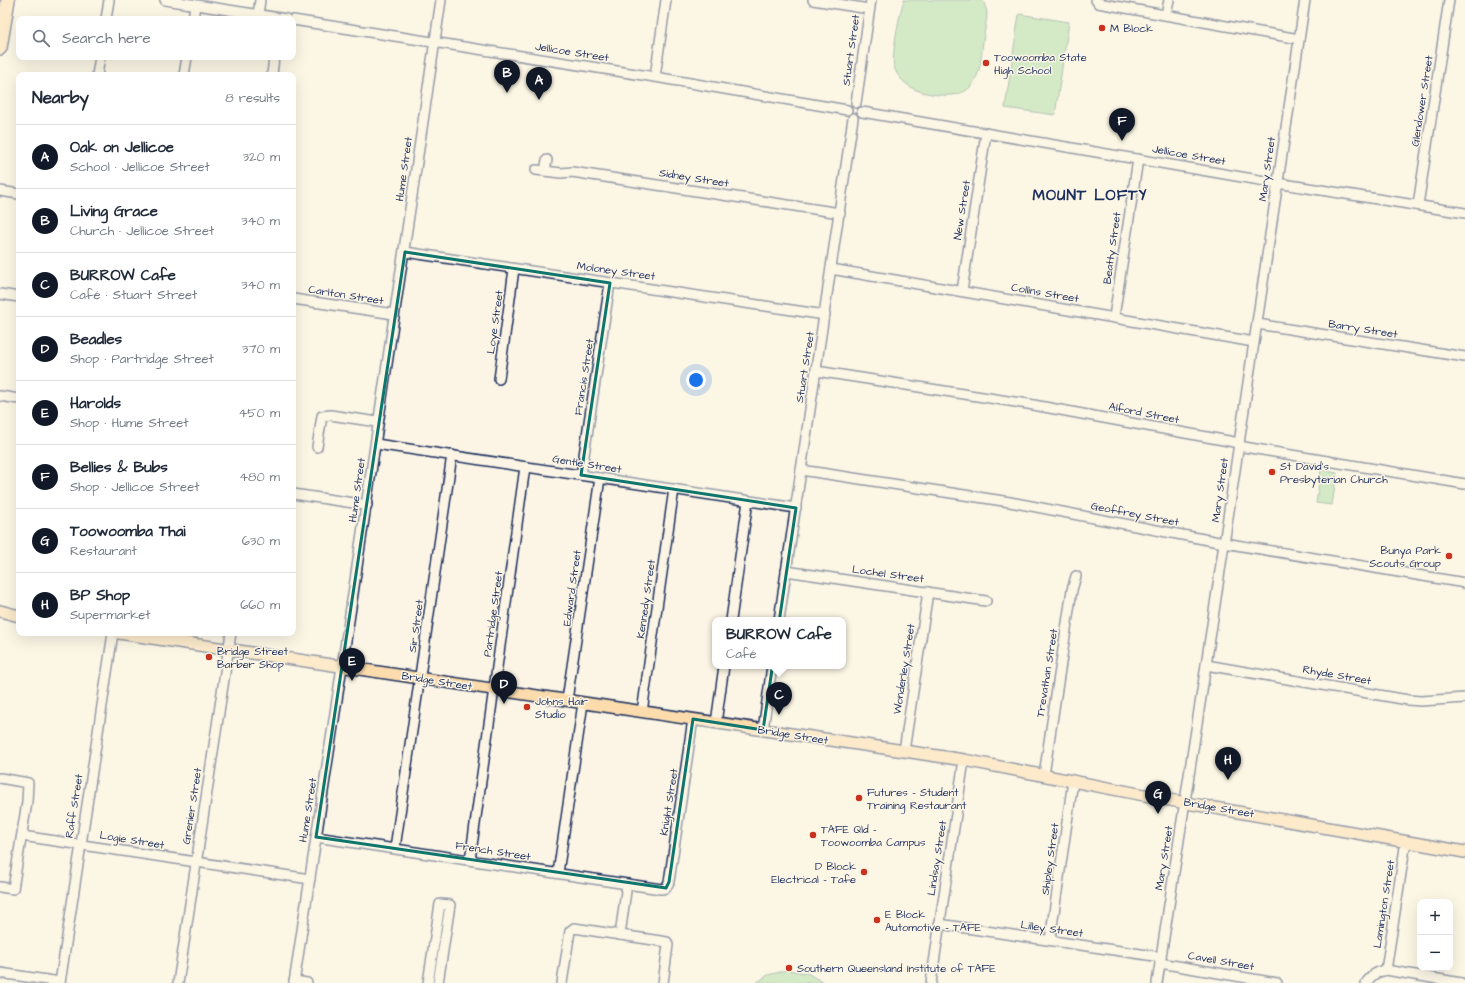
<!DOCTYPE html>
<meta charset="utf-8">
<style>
body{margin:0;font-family:"Architects Daughter",sans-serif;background:#f6f6f7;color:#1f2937}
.controls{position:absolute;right:12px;bottom:12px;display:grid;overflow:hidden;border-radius:8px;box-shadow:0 4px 16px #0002}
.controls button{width:36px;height:36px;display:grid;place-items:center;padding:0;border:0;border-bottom:1px solid #e0e1e3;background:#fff;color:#1f2937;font:20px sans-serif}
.you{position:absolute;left:696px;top:380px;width:14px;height:14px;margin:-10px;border:3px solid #fff;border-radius:50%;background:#1a73e8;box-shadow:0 0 0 6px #1a73e833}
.badge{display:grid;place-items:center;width:26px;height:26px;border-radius:50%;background:#111827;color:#fff;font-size:13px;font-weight:700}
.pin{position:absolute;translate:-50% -33px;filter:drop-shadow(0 1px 2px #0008)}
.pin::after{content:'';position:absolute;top:21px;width:14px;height:12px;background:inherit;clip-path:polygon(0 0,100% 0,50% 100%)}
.popup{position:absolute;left:712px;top:617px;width:134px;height:52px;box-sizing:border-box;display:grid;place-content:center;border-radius:8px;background:#fff;filter:drop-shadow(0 1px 3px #0005);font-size:13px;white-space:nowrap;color:#747a83}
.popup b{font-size:15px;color:#1f2937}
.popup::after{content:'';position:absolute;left:50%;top:100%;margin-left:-8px;border:8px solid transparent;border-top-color:#fff}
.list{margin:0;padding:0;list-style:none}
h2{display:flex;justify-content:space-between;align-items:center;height:52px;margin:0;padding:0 16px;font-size:17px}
h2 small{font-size:13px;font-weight:400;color:#747a83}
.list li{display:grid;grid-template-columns:26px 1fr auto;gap:12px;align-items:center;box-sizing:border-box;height:64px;padding:0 16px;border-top:1px solid #e0e1e3}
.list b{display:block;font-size:15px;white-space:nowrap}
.list p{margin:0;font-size:13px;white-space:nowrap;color:#747a83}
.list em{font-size:13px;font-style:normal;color:#747a83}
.icon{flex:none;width:22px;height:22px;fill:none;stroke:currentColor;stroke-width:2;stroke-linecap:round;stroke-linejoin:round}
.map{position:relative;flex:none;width:1465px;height:983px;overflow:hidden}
.search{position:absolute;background:#fff;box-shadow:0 4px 16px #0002;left:16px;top:16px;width:280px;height:44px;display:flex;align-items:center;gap:10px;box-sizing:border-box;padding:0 14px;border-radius:8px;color:#747a83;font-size:15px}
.panel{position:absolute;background:#fff;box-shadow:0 4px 16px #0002;left:16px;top:72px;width:280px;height:564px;border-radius:8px}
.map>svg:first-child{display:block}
</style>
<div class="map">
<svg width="1465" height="983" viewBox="0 0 1465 983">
<rect width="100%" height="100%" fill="#fcf5e5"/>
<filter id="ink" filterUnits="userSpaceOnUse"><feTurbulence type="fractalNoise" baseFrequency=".025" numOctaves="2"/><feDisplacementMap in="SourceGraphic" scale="8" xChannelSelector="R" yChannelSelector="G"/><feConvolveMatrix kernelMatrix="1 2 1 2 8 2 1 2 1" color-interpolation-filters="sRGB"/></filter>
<g filter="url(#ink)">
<g fill="#a4da9d" stroke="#60847e">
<path d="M904,0H983C984,4 986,8 987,12C987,21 984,33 983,42C981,57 981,74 971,86C961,99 934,96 919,91C909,88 896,77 894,66C891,55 900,11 904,0Z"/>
<path d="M1019,14L1069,22L1055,115L1005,108Z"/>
<path d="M1321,470L1337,473L1332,505L1316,503Z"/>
<path d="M787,970L807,973L824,983H756L768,975Z"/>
</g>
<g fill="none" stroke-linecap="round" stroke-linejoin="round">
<defs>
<g id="minor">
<path d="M165,0L286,19"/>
<path d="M813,0L869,9"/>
<path d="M1096,0L1098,3L1299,39"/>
<path d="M258,15L260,0"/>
<path d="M1166,15L1169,0"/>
<path d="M106,19L109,0"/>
<path d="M193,19L195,5"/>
<path d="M293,20L655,77L847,110"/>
<path d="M97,75L100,57"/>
<path d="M184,75L187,57"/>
<path d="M272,75L274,57"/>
<path d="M655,77L666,0"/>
<path d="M856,103L871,0"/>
<path d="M862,112L1277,183L1465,213"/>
<path d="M536,170L561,173L572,172L840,213"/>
<path d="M545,171L547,160"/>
<path d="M0,191L19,194"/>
<path d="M1418,205L1449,0"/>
<path d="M405,252L825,315"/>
<path d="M831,269L1254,342"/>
<path d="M962,291L986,133"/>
<path d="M0,294L19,297"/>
<path d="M293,299L394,314"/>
<path d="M1114,317L1138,159"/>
<path d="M1257,324L1465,357"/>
<path d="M816,371L1028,404L1234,442L1244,447L1465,484"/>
<path d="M499,379L514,269"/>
<path d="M0,396L19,399"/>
<path d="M376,444L796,508"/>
<path d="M317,447L322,416L330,415L378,422"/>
<path d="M801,470L1010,502L1224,543L1465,583"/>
<path d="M581,475L610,283"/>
<path d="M293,494L367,505"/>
<path d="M786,571L986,601"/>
<path d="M731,620L748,501"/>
<path d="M779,620L853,118"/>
<path d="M1206,665L1408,700L1421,701L1465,698"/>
<path d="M567,700L600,478"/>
<path d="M642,712L674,489"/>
<path d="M716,723L724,666"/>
<path d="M763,730L772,666"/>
<path d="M904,751L928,592"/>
<path d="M1044,775L1072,590L1076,576"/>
<path d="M0,778L28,783L27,802L13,889L0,887"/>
<path d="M22,836L310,879"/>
<path d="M316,837L627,884L661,889L666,888L669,882L693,719"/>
<path d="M395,848L452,455"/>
<path d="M470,860L525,467"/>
<path d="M558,873L583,703"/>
<path d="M939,924L1161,957"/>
<path d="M620,935L627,884"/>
<path d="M1050,940L1073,781"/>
<path d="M1160,963L1277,983"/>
<path d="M1386,970L1406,841"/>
<path d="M0,973L60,982"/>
<path d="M294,981L307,983"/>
<path d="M60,983L113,633"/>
<path d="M178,983L231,633"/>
<path d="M294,983L350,614L441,0"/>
<path d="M428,983L440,904L450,905L438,983"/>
<path d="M562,983L570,931L574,928L667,942L668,945L663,983"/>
<path d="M931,983L964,760"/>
<path d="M1157,983L1206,665L1305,0"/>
<path d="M1366,983C1372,975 1376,972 1386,970L1461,983"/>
</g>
<g id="major">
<path d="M0,611L19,616"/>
<path d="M119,633L964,760L1175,801L1465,852"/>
</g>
<path id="highway" d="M0,48L8,0"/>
</defs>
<use href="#minor" stroke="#1b2f5e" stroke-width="12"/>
<use href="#major" stroke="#1b2f5e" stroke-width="14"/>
<use href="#highway" stroke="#1b2f5e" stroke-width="16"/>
<use href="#minor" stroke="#fcf5e5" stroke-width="9"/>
<use href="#major" stroke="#fcdcac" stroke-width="11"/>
<use href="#highway" stroke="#fcdcac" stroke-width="13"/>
</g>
</g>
<path d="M0 0H1465V983H0ZM405,252L610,283L581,475L796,508L763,730L693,719L669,882L666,888L316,837Z" fill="#fcf5e5" fill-opacity=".55" fill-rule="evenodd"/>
<path fill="none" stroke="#0f766e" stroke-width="3" stroke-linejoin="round" d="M405,252L610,283L581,475L796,508L763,730L693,719L669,882L666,888L316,837Z"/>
<g fill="#c8321e" stroke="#fcf5e5" stroke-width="1.5">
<circle cx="1102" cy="28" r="4"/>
<circle cx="986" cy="63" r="4"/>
<circle cx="1272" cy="472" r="4"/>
<circle cx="1449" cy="556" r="4"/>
<circle cx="209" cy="657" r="4"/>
<circle cx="527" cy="707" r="4"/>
<circle cx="859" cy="798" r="4"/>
<circle cx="813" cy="835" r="4"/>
<circle cx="864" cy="872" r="4"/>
<circle cx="877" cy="920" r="4"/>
<circle cx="789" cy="968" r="4"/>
</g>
<g text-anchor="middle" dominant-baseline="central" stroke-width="3" stroke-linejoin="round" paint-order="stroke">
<g font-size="11" fill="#1b2f5e" stroke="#fcf5e5" text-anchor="start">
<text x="1110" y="28">M Block</text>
<text x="994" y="57">Toowoomba State<tspan x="994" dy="13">High School</tspan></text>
<text x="1280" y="466">St David's<tspan x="1280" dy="13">Presbyterian Church</tspan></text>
<text x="1441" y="550" text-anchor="end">Bunya Park<tspan x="1441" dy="13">Scouts Group</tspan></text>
<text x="217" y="651">Bridge Street<tspan x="217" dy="13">Barber Shop</tspan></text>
<text x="535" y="701">Johns Hair<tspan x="535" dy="13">Studio</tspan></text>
<text x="867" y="792">Futures - Student<tspan x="867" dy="13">Training Restaurant</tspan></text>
<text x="821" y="829">TAFE Qld -<tspan x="821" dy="13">Toowoomba Campus</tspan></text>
<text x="856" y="866" text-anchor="end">D Block<tspan x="856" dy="13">Electrical - Tafe</tspan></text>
<text x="885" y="914">E Block<tspan x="885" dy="13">Automotive - TAFE</tspan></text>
<text x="797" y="968">Southern Queensland Institute of TAFE</text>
</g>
<g font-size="11" fill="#1b2f5e" stroke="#fcf5e5">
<text transform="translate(851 50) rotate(-82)">Stuart Street</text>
<text transform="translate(572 52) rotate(9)">Jellicoe Street</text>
<text transform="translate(1422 101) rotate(-81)">Glendower Street</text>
<text transform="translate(1189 155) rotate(10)">Jellicoe Street</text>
<text transform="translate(404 169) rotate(-82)">Hume Street</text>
<text transform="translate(1267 169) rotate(-82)">Mary Street</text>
<text transform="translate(694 178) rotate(9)">Sidney Street</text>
<text transform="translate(962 210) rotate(-81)">New Street</text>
<text transform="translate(1112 248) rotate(-82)">Beatty Street</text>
<text transform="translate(616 271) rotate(8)">Moloney Street</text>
<text transform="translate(1045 293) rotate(10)">Collins Street</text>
<text transform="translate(346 295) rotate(9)">Carlton Street</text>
<text transform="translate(495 322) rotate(-82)">Loye Street</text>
<text transform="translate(1363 329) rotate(9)">Barry Street</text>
<text transform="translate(805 367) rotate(-81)">Stuart Street</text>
<text transform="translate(584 377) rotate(-81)">Francis Street</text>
<text transform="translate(1144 413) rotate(11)">Alford Street</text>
<text transform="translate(587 464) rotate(9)">Gentle Street</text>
<text transform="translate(357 490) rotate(-82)">Hume Street</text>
<text transform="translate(1220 490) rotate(-82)">Mary Street</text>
<text transform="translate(1135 514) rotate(11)">Geoffrey Street</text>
<text transform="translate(888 574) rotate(8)">Lochel Street</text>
<text transform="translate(572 588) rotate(-82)">Edward Street</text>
<text transform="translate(646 599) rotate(-82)">Kennedy Street</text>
<text transform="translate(493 614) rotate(-82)">Partridge Street</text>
<text transform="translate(416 626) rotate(-82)">Sir Street</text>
<text transform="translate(904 669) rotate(-81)">Wonderley Street</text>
<text transform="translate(1047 673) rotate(-81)">Trevathan Street</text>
<text transform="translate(1337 675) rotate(10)">Rhyde Street</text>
<text transform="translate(437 681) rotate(9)">Bridge Street</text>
<text transform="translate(793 735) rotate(9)">Bridge Street</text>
<text transform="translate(669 802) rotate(-81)">Knight Street</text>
<text transform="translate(74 806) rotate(-81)">Raff Street</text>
<text transform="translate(192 806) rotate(-81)">Grenier Street</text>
<text transform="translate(1219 808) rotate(10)">Bridge Street</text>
<text transform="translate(308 810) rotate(-81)">Hume Street</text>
<text transform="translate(132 840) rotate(9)">Logie Street</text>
<text transform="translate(493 851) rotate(9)">French Street</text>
<text transform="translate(937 858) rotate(-81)">Lindsay Street</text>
<text transform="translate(1164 858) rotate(-81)">Mary Street</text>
<text transform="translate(1050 859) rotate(-82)">Shipley Street</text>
<text transform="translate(1384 904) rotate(-81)">Lamington Street</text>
<text transform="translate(1052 929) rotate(8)">Lilley Street</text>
<text transform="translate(1221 961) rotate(10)">Cavell Street</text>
</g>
<g font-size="15" font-weight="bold" letter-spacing="1" fill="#1b2f5e" stroke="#fcf5e5">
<text x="1090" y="195">MOUNT LOFTY</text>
</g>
</g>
</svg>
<div class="controls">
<button>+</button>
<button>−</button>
</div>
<div class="you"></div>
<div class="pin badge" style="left:539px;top:100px">A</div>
<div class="pin badge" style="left:507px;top:93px">B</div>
<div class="pin badge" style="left:779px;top:715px">C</div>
<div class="popup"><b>BURROW Cafe</b>Café</div>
<div class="pin badge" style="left:504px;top:704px">D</div>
<div class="pin badge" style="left:352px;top:681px">E</div>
<div class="pin badge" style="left:1122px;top:141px">F</div>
<div class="pin badge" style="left:1158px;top:814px">G</div>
<div class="pin badge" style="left:1228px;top:780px">H</div>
<div class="search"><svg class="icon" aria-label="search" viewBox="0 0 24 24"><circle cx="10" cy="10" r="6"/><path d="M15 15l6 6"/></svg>Search here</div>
<section class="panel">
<h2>Nearby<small>8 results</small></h2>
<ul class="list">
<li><span class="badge">A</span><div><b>Oak on Jellicoe</b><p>School · Jellicoe Street</p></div><em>320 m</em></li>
<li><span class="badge">B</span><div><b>Living Grace</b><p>Church · Jellicoe Street</p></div><em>340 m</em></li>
<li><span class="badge">C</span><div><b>BURROW Cafe</b><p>Café · Stuart Street</p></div><em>340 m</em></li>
<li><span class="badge">D</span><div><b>Beadles</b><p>Shop · Partridge Street</p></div><em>370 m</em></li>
<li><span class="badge">E</span><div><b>Harolds</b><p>Shop · Hume Street</p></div><em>450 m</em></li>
<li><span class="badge">F</span><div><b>Bellies &amp; Bubs</b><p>Shop · Jellicoe Street</p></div><em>480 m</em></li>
<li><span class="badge">G</span><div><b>Toowoomba Thai</b><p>Restaurant</p></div><em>630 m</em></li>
<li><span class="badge">H</span><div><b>BP Shop</b><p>Supermarket</p></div><em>660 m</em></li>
</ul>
</section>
</div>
